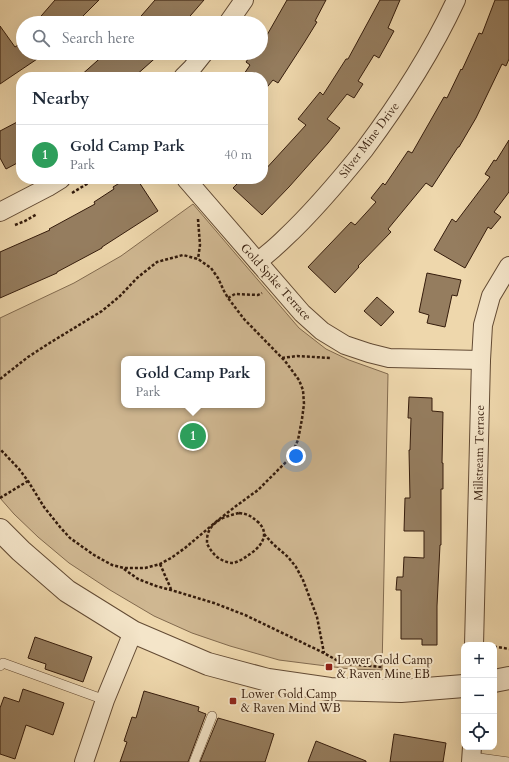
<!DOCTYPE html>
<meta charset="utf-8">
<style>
body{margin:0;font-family:Cardo,serif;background:#f6f6f7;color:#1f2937}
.controls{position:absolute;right:12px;bottom:12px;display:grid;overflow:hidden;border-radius:8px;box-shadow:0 4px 16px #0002}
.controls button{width:36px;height:36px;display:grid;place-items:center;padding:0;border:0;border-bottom:1px solid #e0e1e3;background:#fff;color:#1f2937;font:20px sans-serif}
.you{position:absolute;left:296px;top:456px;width:14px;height:14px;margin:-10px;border:3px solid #fff;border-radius:50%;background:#1a73e8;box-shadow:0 0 0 6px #1a73e833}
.badge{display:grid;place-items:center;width:26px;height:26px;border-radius:50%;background:#0b8043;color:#fff;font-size:13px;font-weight:700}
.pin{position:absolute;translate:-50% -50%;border:2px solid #fff;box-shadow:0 1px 4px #0006}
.popup{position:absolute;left:121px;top:356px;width:144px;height:52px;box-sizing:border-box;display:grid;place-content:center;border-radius:8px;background:#fff;filter:drop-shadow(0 1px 3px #0005);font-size:13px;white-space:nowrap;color:#747a83}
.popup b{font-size:15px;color:#1f2937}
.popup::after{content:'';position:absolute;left:50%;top:100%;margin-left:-8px;border:8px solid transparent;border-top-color:#fff}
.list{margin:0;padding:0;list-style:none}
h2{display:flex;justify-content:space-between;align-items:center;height:52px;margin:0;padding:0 16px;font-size:17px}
h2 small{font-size:13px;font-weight:400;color:#747a83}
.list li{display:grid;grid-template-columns:26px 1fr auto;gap:12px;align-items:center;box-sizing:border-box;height:60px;padding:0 16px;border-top:1px solid #e0e1e3}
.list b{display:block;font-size:15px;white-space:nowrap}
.list p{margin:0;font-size:13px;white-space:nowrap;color:#747a83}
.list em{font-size:13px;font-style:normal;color:#747a83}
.icon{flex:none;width:22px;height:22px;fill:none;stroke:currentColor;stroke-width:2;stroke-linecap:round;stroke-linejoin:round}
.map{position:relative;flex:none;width:509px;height:762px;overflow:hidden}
.search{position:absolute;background:#fff;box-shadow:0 4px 16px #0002;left:16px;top:16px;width:252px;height:44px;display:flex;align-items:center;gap:10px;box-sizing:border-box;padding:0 14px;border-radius:22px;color:#747a83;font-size:15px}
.panel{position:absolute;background:#fff;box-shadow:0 4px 16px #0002;left:16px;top:72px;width:252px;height:112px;border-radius:16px}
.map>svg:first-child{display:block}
</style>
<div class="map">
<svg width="509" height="762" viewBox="0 0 509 762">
<rect width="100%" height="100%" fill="#eed7ac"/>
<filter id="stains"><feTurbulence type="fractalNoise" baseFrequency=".005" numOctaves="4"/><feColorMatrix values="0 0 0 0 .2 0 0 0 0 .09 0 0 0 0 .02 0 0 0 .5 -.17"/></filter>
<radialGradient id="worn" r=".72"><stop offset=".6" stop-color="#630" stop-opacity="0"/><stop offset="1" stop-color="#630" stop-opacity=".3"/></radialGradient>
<path fill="#cfb791" stroke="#826a4e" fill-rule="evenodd" d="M193,204L299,328L326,349L349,360L388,374L382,670L350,669L279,660L230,646L192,633L154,616L110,590L69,563L38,537L14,514L0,498V318L74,283L121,256ZM124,359H262V405H124Z"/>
<g fill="#957d5f" stroke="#351c0c">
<path d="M55,0H99L76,23H35Z"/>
<path d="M155,0H204L184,23H135Z"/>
<path d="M287,0H326L315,21L317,22L304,43L278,83L273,80L263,92V77H242L250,65L246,62L252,53H261V31L267,35Z"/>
<path d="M380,0H400L388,28L394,31L379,58L374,55L358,81L363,84L354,98L347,94L327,119L340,128L328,143L289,187L262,215L233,188L242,179H263V172L306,125L298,119L320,92L323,95L346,59H348Z"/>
<path d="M495,0H509V59L506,66L502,64L476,118L459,147H458L432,187L426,183L388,229L391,232L358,266L359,267L335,293L308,267L351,222L355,225L376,202L371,198L383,183L385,185L408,151L412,153L444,97L447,98L461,69L462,70L479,33L482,34Z"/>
<path d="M0,26L15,47L23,42V53H46L0,84Z"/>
<path d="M106,53H161L134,77H79Z"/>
<path d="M21,120V161L6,169L0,158V131Z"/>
<path d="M509,140V192L494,212L501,217L491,229L488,227L465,268L434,250L452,219L456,222L490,177L485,174L494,160L496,161Z"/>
<path d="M126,179H137L158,211L102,247V248L57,272V273L0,298V252L50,230L49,229L95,204L94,202L114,189L113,187Z"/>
<path d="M427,273L461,280L457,296L452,295L445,327L427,323L429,315L419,312Z"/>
<path d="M377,297L394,312L381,326L364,311Z"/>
<path d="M409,397L432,398V411L443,412L442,463H443V489H441V545H440L437,606V645H422V639H401V590H396L397,577H403L404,557L424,558V531H404L405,498H410L409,450H410L411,418H408Z"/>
<path d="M35,637L92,657L83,682L45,669L46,664L28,658Z"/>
<path d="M23,689L64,703L53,735L26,725L15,759L0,754V708L4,697L19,702Z"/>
<path d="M144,691L199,707L198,711L206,714L188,762H120L127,742L124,741L132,717L136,718Z"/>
<path d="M218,718L274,734L265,762H200Z"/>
<path d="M394,734L446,743L443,762H390Z"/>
<path d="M316,741L366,761V762H308Z"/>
</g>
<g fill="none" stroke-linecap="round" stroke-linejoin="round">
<defs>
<g id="service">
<path d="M0,666L3,663L105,700"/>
<path d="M472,757L509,762"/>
<path d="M194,762L212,716"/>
</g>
<g id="minor">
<path d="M228,23L244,0"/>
<path d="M183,77L192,68L204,53"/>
<path d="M186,179L302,313L322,331L345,345L369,353L389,358L481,360"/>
<path d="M0,212L48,187L61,179"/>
<path d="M258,262C267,254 276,247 285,238C314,211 339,181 364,150C399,103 431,54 456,0"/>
<path d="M474,645L481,360L483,325L491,296L509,266"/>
<path d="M84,762L105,700L133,632"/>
<path d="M471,762L472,747"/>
</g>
<g id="tertiary">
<path d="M0,530L21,551L67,591L133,632L208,664L268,680L330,689L401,691L464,686"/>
<path d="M494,681L509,678"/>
</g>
</defs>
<use href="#service" stroke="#634b34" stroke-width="10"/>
<use href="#minor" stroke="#634b34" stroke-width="20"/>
<use href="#tertiary" stroke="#634b34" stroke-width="24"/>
<g stroke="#351c0c" stroke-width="2.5" stroke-dasharray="3 2" stroke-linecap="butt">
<path d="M72,193L95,179"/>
<path d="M198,219L200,245L198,259"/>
<path d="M15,225L25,221L37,214"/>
<path d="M228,298L235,294L258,295L262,293"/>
<path d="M282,358L297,356L331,358"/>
<path d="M0,379L28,357L48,344L102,311L120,296L137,278L157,262L183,255L198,259L211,268L218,278L224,291L228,298L244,319L285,361L299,380L303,390L304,404L302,419L298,440L290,458L258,490L236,506L217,521L185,548L171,558L160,564L145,568H124L112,565L94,555L70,538L60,527L44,507L28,481L19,469L0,449"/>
<path d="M0,498L28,481"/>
<path d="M239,513C248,514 251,516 258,522C272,535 259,549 247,556C243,559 238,562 233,563C227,563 218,559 214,554C211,551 209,547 207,544C207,540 207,534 209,531C215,519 227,516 239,513Z"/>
<path d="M264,534L273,544L288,557L296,567L303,580L317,617L324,653"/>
<path d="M160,564L171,589"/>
<path d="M124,569L138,579L156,586L171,590L214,603L245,615L324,653L338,661L347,664L382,667"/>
<path d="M494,647H498L509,649"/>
</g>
<use href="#service" stroke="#f4e5c9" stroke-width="9"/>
<use href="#minor" stroke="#f4e5c9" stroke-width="18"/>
<use href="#tertiary" stroke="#f4e5c9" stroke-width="22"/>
</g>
<g fill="#8f2418" stroke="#f4e5c9" stroke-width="1.5">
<rect x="325" y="663" width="8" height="8" rx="2"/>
<rect x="229" y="697" width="8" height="8" rx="2"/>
</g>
<g text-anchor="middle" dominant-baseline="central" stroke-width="4" stroke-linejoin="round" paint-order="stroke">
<g font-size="12" fill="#351c0c" stroke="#f4e5c9">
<text transform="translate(369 140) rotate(-53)">Silver Mine Drive</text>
<text transform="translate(276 282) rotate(48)">Gold Spike Terrace</text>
<text transform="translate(479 453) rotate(-89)">Millstream Terrace</text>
</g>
<g font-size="12" fill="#351c0c" stroke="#f4e5c9" text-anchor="start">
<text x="337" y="660">Lower Gold Camp<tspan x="337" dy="14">&amp; Raven Mine EB</tspan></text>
<text x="241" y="694">Lower Gold Camp<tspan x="241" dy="14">&amp; Raven Mind WB</tspan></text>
</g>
</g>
<rect width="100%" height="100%" filter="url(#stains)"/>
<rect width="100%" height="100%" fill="url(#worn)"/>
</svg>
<div class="controls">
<button>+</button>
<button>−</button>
<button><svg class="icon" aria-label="locate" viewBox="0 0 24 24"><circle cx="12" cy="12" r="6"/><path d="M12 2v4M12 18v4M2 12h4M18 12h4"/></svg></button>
</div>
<div class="you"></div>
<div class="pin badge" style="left:193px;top:436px;background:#2e9e5b">1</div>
<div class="popup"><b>Gold Camp Park</b>Park</div>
<div class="search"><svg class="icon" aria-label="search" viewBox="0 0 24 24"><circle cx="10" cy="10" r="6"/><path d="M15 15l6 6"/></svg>Search here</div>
<section class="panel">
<h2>Nearby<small></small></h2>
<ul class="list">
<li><span class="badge" style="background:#2e9e5b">1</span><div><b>Gold Camp Park</b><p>Park</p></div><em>40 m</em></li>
</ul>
</section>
</div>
